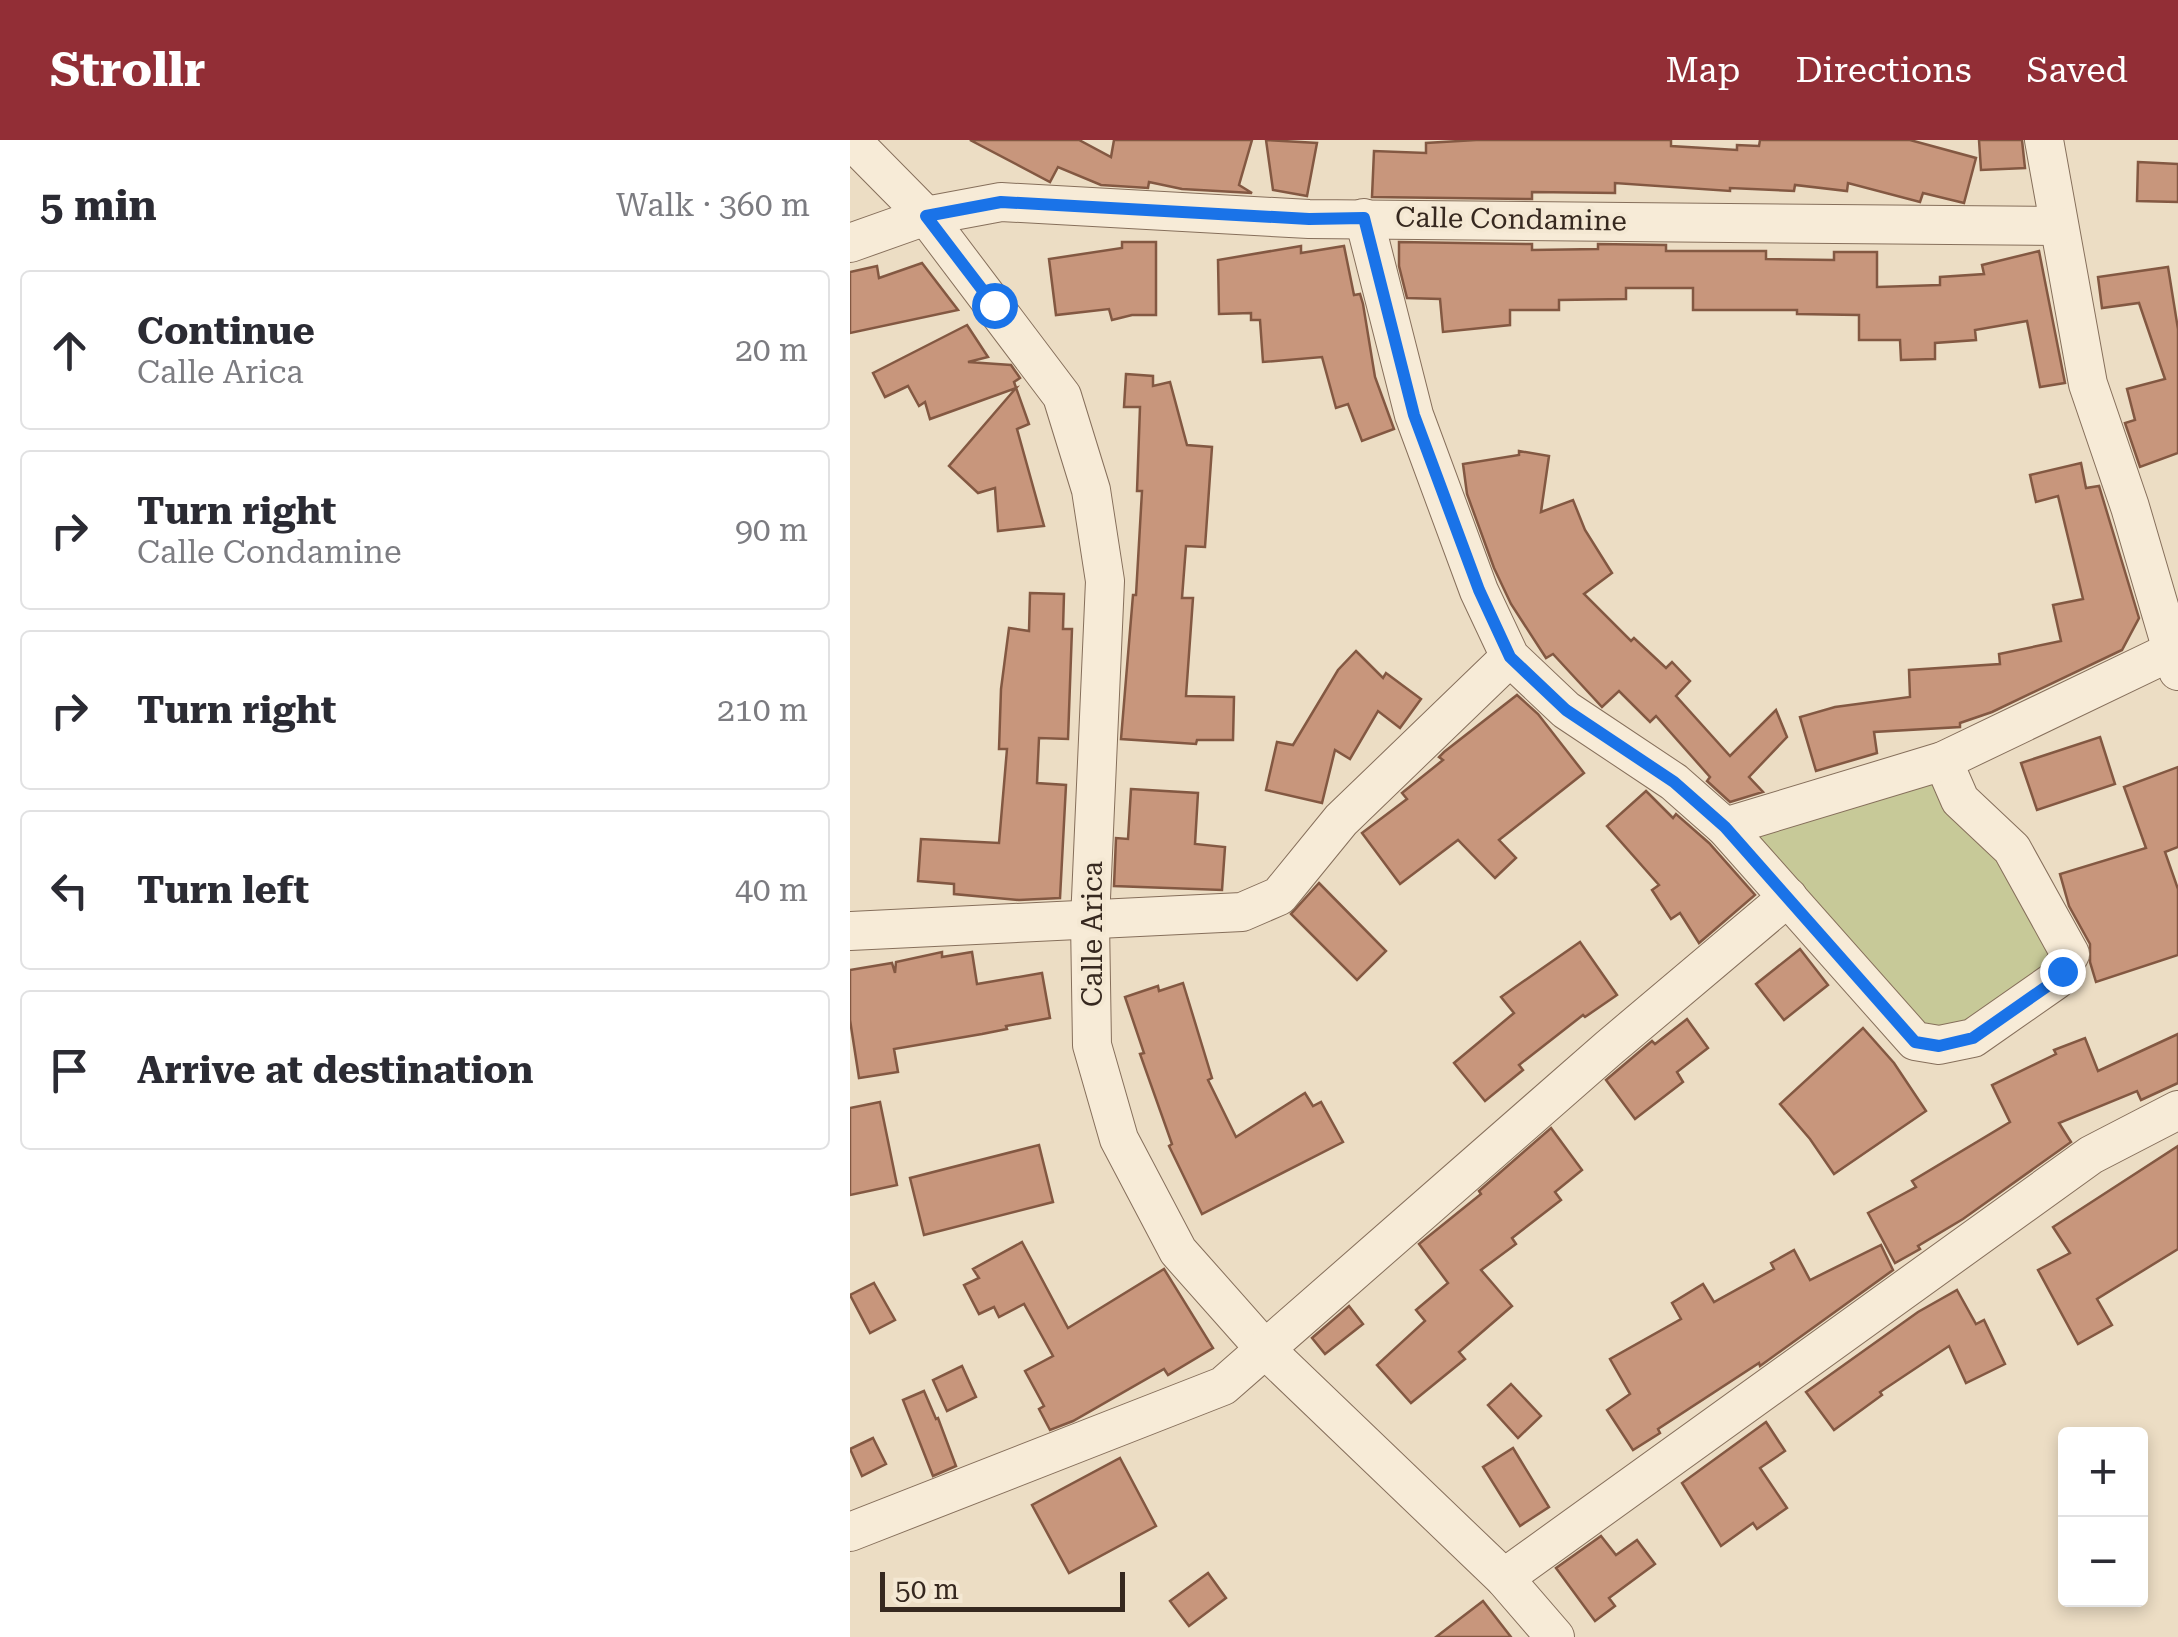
<!DOCTYPE html>
<meta charset="utf-8">
<style>
body{margin:0;font-family:"Roboto Serif",serif;background:#f7f7f7;color:#2b2b33}
.controls{position:absolute;right:30px;bottom:30px;display:grid;overflow:hidden;border-radius:10px;box-shadow:0 5px 15px #0003}
.controls button{width:90px;height:90px;display:grid;place-items:center;padding:0;border:0;border-bottom:2px solid #e1e1e2;background:#fff;color:#2b2b33;font:50px sans-serif}
.scale{position:absolute;left:30px;bottom:25px;width:245px;box-sizing:border-box;padding-left:10px;border:5px solid #36281f;border-top:0;font-size:28px;line-height:35px;white-space:nowrap;color:#36281f;-webkit-text-stroke:8px #f4e8d3;paint-order:stroke}
.stop{position:absolute;width:30px;height:30px;margin:-22px;border:8px solid #1a73e8;border-radius:50%;background:#fff}
.stop.end{background:#1a73e8;border-color:#fff;box-shadow:0 2px 10px #0008}
.list{margin:0;padding:0;list-style:none}
h2{display:flex;justify-content:space-between;align-items:center;height:130px;margin:0;padding:0 40px;font-size:42px}
h2 small{font-size:32px;font-weight:400;color:#7c7c81}
.list li{display:grid;grid-template-columns:65px 1fr auto;gap:30px;align-items:center;box-sizing:border-box;height:160px;margin:0 20px 20px;padding:0 20px;border:2px solid #e1e1e2;border-radius:10px}
.list b{display:block;font-size:38px;white-space:nowrap}
.list p{margin:0;font-size:32px;white-space:nowrap;color:#7c7c81}
.list em{font-size:32px;font-style:normal;color:#7c7c81}
.icon{flex:none;width:55px;height:55px;fill:none;stroke:currentColor;stroke-width:2;stroke-linecap:round;stroke-linejoin:round}
.map{position:relative;flex:none;width:1328px;height:1497px;overflow:hidden}
header{display:flex;align-items:center;gap:60px;box-sizing:border-box;height:140px;padding:0 50px;background:#922e36;color:#fff}
header strong{font-size:48px}
nav{display:flex;gap:55px;margin-inline-start:auto;font-size:35px}
main{display:flex}
aside{flex:1;background:#fff}
.map>svg:first-child{display:block}
</style>
<header>
<strong>Strollr</strong>
<nav><a>Map</a><a>Directions</a><a>Saved</a></nav>
</header>
<main>
<aside>
<h2>5 min<small>Walk · 360 m</small></h2>
<ul class="list">
<li><svg class="icon" aria-label="ahead" viewBox="0 0 24 24"><path d="M12 20V5M6 11l6-6 6 6"/></svg><div><b>Continue</b><p>Calle Arica</p></div><em>20 m</em></li>
<li><svg class="icon" aria-label="right" viewBox="0 0 24 24"><path d="M7 20v-9h11M14 6l5 5-5 5"/></svg><div><b>Turn right</b><p>Calle Condamine</p></div><em>90 m</em></li>
<li><svg class="icon" aria-label="right" viewBox="0 0 24 24"><path d="M7 20v-9h11M14 6l5 5-5 5"/></svg><div><b>Turn right</b></div><em>210 m</em></li>
<li><svg class="icon" aria-label="left" viewBox="0 0 24 24"><path d="M17 20v-9H6M10 6l-5 5 5 5"/></svg><div><b>Turn left</b></div><em>40 m</em></li>
<li><svg class="icon" aria-label="arrive" viewBox="0 0 24 24"><path d="M6 21V4h12l-3 4 3 4H6"/></svg><div><b>Arrive at destination</b></div></li>
</ul>
</aside>
<div class="map">
<svg width="1328" height="1497" viewBox="0 0 1328 1497">
<rect width="100%" height="100%" fill="#ecddc4"/>
<path fill="#c7c998" d="M1093,621L1220,814L1089,905L875,687Z"/>
<g fill="#c8967c" stroke="#835842" stroke-width="2.5">
<path d="M120,0H229L261,17L264,0H402L389,45L402,53L332,49L299,42L298,48L251,45L208,27L200,42Z"/>
<path d="M416,0L467,3L457,56L423,50Z"/>
<path d="M626,0H821V6L887,10V5L909,6L910,0H1060L1126,18L1114,63L1073,53L1070,62L998,43L997,51L945,45L944,51L880,48V51L765,43V53L682,52V59L522,57L524,11L576,13V3Z"/>
<path d="M1129,0H1172L1175,28L1131,30Z"/>
<path d="M1288,22L1328,24V62L1287,61Z"/>
<path d="M272,102H306V175H282L262,180L259,169L206,175L199,119L272,108Z"/>
<path d="M549,102L682,104V110L748,109V104L816,105V111H916V119L984,120V112H1027V147L1090,145V137L1134,134L1132,125L1189,111L1215,243L1190,247L1177,181L1125,190L1126,200L1085,203V219L1051,220L1050,200H1009V175L947,174V170H843V148H776V159L709,160V170H660V185L593,192L590,159L557,158L549,126Z"/>
<path d="M451,106V113L494,106L504,155L510,154L513,164L525,237L544,289L512,301L498,264L486,268L472,217L413,222L410,180H401V173L369,174L368,120Z"/>
<path d="M72,123L108,170L0,193V132L27,126L29,138Z"/>
<path d="M1318,127L1328,189V313L1290,327L1275,283L1285,280L1277,249L1315,239L1289,163L1252,168L1248,137Z"/>
<path d="M117,185L138,217L118,222L161,225L170,238L164,242L179,284L167,289L194,386L148,391L145,348L128,353L99,326L166,248L80,279L75,262L69,266L58,246L35,257L23,233Z"/>
<path d="M276,234L303,236V246L320,242L337,305L362,307L355,407L336,406L332,458H343L336,556L384,557L383,600H347L346,604L271,599L283,455H286L292,351H287L290,267H274Z"/>
<path d="M669,311L699,316L691,372L723,360L735,390L762,433L734,454L781,501L784,498L816,528L822,522L840,541L826,556L880,616L926,570L937,597L899,637L913,652L880,662L857,641L860,637L806,576L800,582L769,551L752,567L703,514L696,518L661,464L644,428L617,354L613,324L669,315Z"/>
<path d="M1231,323L1236,348L1249,346L1289,478L1272,510L1142,572L1110,583V587L1024,592L1027,613L966,631L950,577L985,567L1060,557L1059,530L1150,524L1149,514L1211,501L1203,465L1233,459L1208,356L1186,362L1180,335Z"/>
<path d="M180,453L214,454L213,489H222L218,599L189,598L187,643L216,645L210,758L169,760L104,754V744L68,741L71,699L149,703L157,609H149L151,549L159,488L179,491Z"/>
<path d="M506,511L533,538L536,533L571,559L550,588L528,571L500,619L485,610L472,663L416,650L427,602L443,605L488,530Z"/>
<path d="M667,555L688,574L734,633L649,700L666,718L645,738L608,700L550,744L512,693L557,659L552,653L593,620L589,617L594,612Z"/>
<path d="M1250,597L1265,644L1187,670L1171,623Z"/>
<path d="M1328,627V707L1315,712L1328,749V815L1246,842L1240,822V804L1219,766L1210,734L1296,708L1274,647Z"/>
<path d="M281,649L348,653L345,704L375,707L372,750L264,746L266,698L278,699Z"/>
<path d="M796,651L823,678L826,674L859,703L905,755L849,803L830,773L821,779L802,750L809,745L757,686Z"/>
<path d="M469,743L536,811L507,840L441,774Z"/>
<path d="M730,802L767,855L735,877L733,875L669,925L673,930L635,961L604,923L664,873L651,857Z"/>
<path d="M950,809L978,845L934,880L906,844Z"/>
<path d="M92,812V817L122,812L127,844L192,833L200,878L156,886L157,889L132,894L44,909L48,932L9,938L0,880V830L42,823L45,833L46,822Z"/>
<path d="M333,843L362,938L358,940L386,997L455,953L463,966L471,962L493,1002L352,1074L319,1006L322,1004L290,914L294,913L275,857L308,846L309,851Z"/>
<path d="M837,879L858,908L827,932L833,942L785,979L756,940L802,901L805,904Z"/>
<path d="M1013,888L1044,923L1076,971L984,1034L960,999L930,964Z"/>
<path d="M1328,894V943L1291,960L1287,951L1209,983L1221,1002L1113,1079L1068,1106L1070,1109L1045,1123L1018,1073L1066,1047L1062,1041L1160,982L1142,945L1206,914L1204,910L1235,898L1248,931Z"/>
<path d="M30,962L47,1045L0,1055V968Z"/>
<path d="M701,988L732,1030L705,1052L711,1060L662,1098L666,1104L631,1130L662,1166L609,1212L615,1219L561,1263L527,1225L575,1181L566,1170L598,1143L569,1104L631,1054L629,1051Z"/>
<path d="M189,1005L203,1062L74,1095L60,1038Z"/>
<path d="M1328,1006V1109L1247,1159L1262,1185L1228,1204L1188,1130L1220,1113L1203,1087Z"/>
<path d="M172,1102L218,1188L314,1129L363,1208L318,1235L314,1229L223,1281L200,1290L189,1269L194,1266L175,1231L203,1216L174,1164L149,1177L144,1167L129,1174L114,1145L129,1138L123,1129Z"/>
<path d="M1031,1105L1043,1130L910,1226L909,1223L808,1289L810,1293L783,1310L757,1270L780,1254L760,1219L831,1179L822,1163L853,1144L864,1162L924,1129L921,1123L944,1110L960,1140Z"/>
<path d="M24,1143L45,1180L20,1193L0,1155Z"/>
<path d="M1107,1150L1126,1184L1134,1180L1155,1224L1116,1243L1099,1206L1030,1252L1032,1255L984,1290L956,1252L1068,1172Z"/>
<path d="M499,1166L513,1184L475,1214L462,1198Z"/>
<path d="M112,1226L126,1257L97,1271L83,1240Z"/>
<path d="M661,1244L691,1276L668,1298L638,1265Z"/>
<path d="M74,1251L86,1279L88,1278L106,1326L83,1336L53,1260Z"/>
<path d="M916,1282L935,1311L910,1328L937,1368L907,1389L903,1383L871,1406L832,1343Z"/>
<path d="M23,1298L36,1324L12,1336L0,1309Z"/>
<path d="M663,1308L699,1367L670,1386L633,1327Z"/>
<path d="M270,1318L306,1386L219,1433L182,1365Z"/>
<path d="M751,1396L766,1415L787,1400L805,1424L759,1458L765,1466L745,1481L706,1428Z"/>
<path d="M358,1433L376,1458L339,1486L320,1461Z"/>
<path d="M633,1461L661,1497H586Z"/>
</g>
<g fill="none" stroke-linecap="round" stroke-linejoin="round">
<defs>
<g id="street">
<path d="M1,0L76,76L212,256L241,350L255,441L240,781L242,905L269,999L328,1111L414,1208L654,1438L705,1497"/>
<path d="M1194,0L1238,244L1280,367L1328,531"/>
<path d="M514,78L564,275L629,451L660,517L716,570L824,642L875,687L1065,901L1089,905L1123,898L1206,840L1220,814L1162,709L1110,660L1093,621"/>
<path d="M0,103L76,76L151,62L459,79L1207,86"/>
<path d="M875,687L1093,621L1320,512"/>
<path d="M0,791L392,772L429,756L491,680L660,517"/>
<path d="M0,1392L373,1246L759,908L938,757"/>
<path d="M654,1438L1241,1015L1328,970"/>
</g>
</defs>
<use href="#street" stroke="#866f5b" stroke-width="40"/>
<use href="#street" stroke="#f7ebd7" stroke-width="38"/>
</g>
<g fill="none" stroke-linecap="round" stroke-linejoin="round">
<path stroke="#1a73e8" stroke-width="12" d="M144,165L76,76L151,62L459,79L514,78L564,275L629,450L660,517L716,570L824,642L875,687L1065,902L1089,906L1123,898L1206,840L1212,831"/>
</g>
<g text-anchor="middle" dominant-baseline="central" stroke-width="8" stroke-linejoin="round" paint-order="stroke">
<g font-size="28" fill="#36281f" stroke="#f4e8d3">
<text transform="translate(661 79) rotate(1)">Calle Condamine</text>
<text transform="translate(242 794) rotate(-90)">Calle Arica</text>
</g>
</g>
</svg>
<div class="controls">
<button>+</button>
<button>−</button>
</div>
<div class="scale">50 m</div>
<div class="stop" style="left:144px;top:165px"></div>
<div class="stop end" style="left:1212px;top:831px"></div>
</div>
</main>
